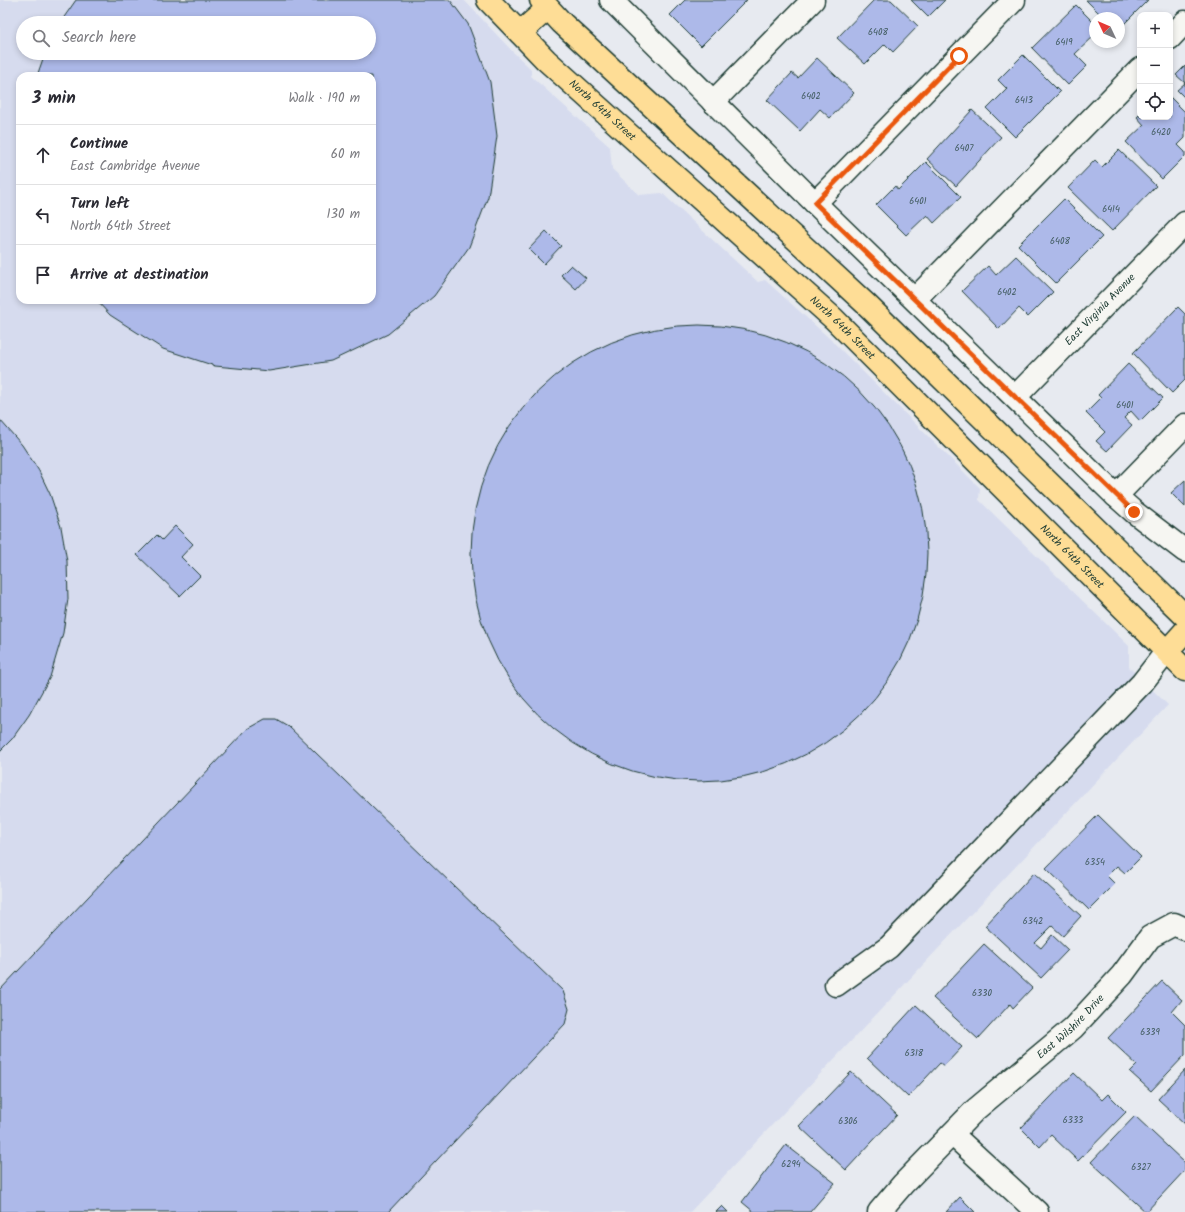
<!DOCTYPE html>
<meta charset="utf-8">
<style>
body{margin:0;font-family:Kalam,sans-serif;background:#f2f2f3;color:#2b2b33}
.controls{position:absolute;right:12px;top:12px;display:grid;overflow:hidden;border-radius:8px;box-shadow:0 2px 6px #0003}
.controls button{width:36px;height:36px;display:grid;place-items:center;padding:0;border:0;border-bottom:1px solid #e1e1e2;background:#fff;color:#2b2b33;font:20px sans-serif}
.compass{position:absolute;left:1089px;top:12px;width:36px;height:36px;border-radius:50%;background:#fff;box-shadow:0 2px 6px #0003;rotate:314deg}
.stop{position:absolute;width:12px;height:12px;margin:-9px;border:3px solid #ea580c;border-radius:50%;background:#fff}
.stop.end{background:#ea580c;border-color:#fff;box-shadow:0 1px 4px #0008}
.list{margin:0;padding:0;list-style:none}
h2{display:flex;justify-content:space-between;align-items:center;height:52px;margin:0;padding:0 16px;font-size:17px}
h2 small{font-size:13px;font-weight:400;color:#7c7c81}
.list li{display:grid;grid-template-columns:26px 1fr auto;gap:12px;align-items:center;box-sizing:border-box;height:60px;padding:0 16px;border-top:1px solid #e1e1e2}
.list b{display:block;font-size:15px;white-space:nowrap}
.list p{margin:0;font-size:13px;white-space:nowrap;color:#7c7c81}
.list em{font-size:13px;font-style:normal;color:#7c7c81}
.icon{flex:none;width:22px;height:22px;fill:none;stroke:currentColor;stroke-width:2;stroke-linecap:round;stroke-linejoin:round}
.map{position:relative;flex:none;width:1185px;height:1212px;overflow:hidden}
.search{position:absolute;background:#fff;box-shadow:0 2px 6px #0003;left:16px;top:16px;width:360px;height:44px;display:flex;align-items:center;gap:10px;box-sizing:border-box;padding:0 14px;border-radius:22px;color:#7c7c81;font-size:15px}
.panel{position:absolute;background:#fff;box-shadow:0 2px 6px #0003;left:16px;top:72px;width:360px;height:232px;border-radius:12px}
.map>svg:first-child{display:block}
</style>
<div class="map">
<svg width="1185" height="1212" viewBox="0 0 1185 1212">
<rect width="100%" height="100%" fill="#e7eaf0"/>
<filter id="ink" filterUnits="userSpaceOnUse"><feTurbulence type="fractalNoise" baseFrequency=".025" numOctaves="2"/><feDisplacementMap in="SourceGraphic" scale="8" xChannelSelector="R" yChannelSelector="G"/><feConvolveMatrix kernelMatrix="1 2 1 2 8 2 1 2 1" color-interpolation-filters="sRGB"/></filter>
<g filter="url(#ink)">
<path fill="#d6dbee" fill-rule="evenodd" d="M0,0H464L513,52L531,69V76L610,147L612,169L639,195L662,193L758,282L765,280L829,338L980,488L979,500L1129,646V667L1168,705L690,1212H0ZM23,23H369V53H23ZM20,76H372V300H20Z"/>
<g fill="#adb9e9" stroke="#1f3d34">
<path d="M76,0H450L468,24L490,82L497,136L488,197L469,247L434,296L388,334L331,361L269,371L215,366L163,349L110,315L96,300H372V76H37L45,53H369V23H60Z"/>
<path d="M685,0H747L701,46L670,15Z"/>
<path d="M874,0H891L918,26L893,52L885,44L865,64L837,38Z"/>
<path d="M911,0H945L928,17Z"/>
<path d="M1086,0H1148L1119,29V18H1104Z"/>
<path d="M1076,5L1095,24V35L1075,54L1087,66L1068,85L1032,48Z"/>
<path d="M1023,55L1060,92L1015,137L987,109L1007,89L998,80Z"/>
<path d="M817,58L854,93L830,118L820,109L800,131L767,100L792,73L798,78Z"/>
<path d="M1185,66V98L1177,90L1185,83L1176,75Z"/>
<path d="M1170,97L1185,112V138L1178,145L1185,152V156L1162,179L1126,142L1144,125L1137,117L1140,114V117H1170Z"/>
<path d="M972,110L1001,137L956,186L927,159Z"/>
<path d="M1119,150L1156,186L1112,231L1068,188L1095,160L1102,167Z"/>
<path d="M926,162L961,197L934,223L927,215L906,235L876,205L895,186L898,190Z"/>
<path d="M1064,199L1102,237L1056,283L1018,245Z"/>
<path d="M546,231L561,246L544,264L529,249Z"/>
<path d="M1016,256L1053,292L1028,317L1019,308L999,329L962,291L988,266L996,275Z"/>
<path d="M571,265L586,278L576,289L561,275Z"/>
<path d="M1178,307L1185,314V380L1172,393L1133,353Z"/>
<circle cx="699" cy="553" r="228"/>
<path d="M1128,364L1163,398L1140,421L1131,411L1124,418L1132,425L1107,451L1096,441L1105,432L1086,413L1101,398L1098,395Z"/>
<path d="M0,420L22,445L39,471L50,494L61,527L67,561L68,599L63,633L50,677L29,715L12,739L0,751Z"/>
<path d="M1185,480V507L1171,493Z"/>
<path d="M175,526L193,544L181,557L200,576L180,596L137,555L157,535L162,540Z"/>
<path d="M265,719H276L288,726L563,991L569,1009L565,1024L388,1212H0V990L247,729Z"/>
<path d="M1098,815L1141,857L1125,873L1117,866L1107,876L1115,884L1089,910L1046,868Z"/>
<path d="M1034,873L1081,916L1063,936L1052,926L1035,943L1041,948L1052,935L1068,950L1041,978L985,926Z"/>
<path d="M984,944L1032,988L1013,1008L1010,1004L978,1039L933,998Z"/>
<path d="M1162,981L1182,1000L1172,1012L1185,1025V1055L1151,1091L1130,1072L1137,1065L1108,1038Z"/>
<path d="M916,1005L962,1047L944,1066L940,1063L908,1097L867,1058Z"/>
<path d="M1185,1070V1124L1158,1099Z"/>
<path d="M851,1072L897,1115L846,1170L799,1126Z"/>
<path d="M1074,1073L1102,1100L1108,1094L1126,1112L1078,1161L1051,1135L1040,1147L1021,1128Z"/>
<path d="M1135,1116L1185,1163V1170L1146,1212L1091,1162Z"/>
<path d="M786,1145L835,1183L810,1212H754L742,1202Z"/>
<path d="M960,1197L975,1212H946Z"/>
<path d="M722,1206L728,1212H716Z"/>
</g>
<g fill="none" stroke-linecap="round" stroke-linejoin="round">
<defs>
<g id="minor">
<path d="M611,0L815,203L1116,496L1134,512L1185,551"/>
<path d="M1170,38L1185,22"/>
<path d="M713,102L813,0"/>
<path d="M815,203L1014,0"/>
<path d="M915,299L1140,69"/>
<path id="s1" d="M1015,397L1185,223"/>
<path d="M1116,496L1185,425"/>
<path d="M836,985L889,947L1142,683L1167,651"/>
<path d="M952,1134L1037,1212"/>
<path id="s2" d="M879,1212L903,1184L975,1110L1073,1028L1122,975L1150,937L1174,924L1185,929"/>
</g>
<g id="major">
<path id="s3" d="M488,0L546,60L834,319L1185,670"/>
<path d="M541,0L562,23L867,305L1185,616"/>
<path d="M520,33L548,8"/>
<path d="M1167,651L1185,631"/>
</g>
</defs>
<use href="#minor" stroke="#1f3d34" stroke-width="25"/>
<use href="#major" stroke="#1f3d34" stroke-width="25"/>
<use href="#minor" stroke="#f6f6f2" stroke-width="22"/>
<use href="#major" stroke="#fedd96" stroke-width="22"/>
</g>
</g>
<g fill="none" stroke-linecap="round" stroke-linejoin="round" filter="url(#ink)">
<path stroke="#ea580c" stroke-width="5" d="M959,56L815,203L1134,512"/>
</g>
<g text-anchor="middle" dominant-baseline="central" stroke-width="3" stroke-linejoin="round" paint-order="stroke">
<g font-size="9" fill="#425c61">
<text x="878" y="32">6408</text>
<text x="1064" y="42">6419</text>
<text x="811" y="96">6402</text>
<text x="1024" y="100">6413</text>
<text x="1161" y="132">6420</text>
<text x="964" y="148">6407</text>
<text x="918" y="201">6401</text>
<text x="1111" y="209">6414</text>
<text x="1060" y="241">6408</text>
<text x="1007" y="292">6402</text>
<text x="1125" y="405">6401</text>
<text x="1095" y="862">6354</text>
<text x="1033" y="921">6342</text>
<text x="982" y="993">6330</text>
<text x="1150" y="1032">6339</text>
<text x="914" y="1053">6318</text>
<text x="1073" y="1120">6333</text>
<text x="848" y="1121">6306</text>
<text x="791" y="1164">6294</text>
<text x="1141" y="1167">6327</text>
</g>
<g font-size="11" fill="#1f3d34" stroke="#f6f6f2">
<text stroke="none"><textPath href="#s3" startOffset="159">North 64th Street</textPath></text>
<text stroke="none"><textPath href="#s1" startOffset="122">East Virginia Avenue</textPath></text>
<text stroke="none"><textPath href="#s3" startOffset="483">North 64th Street</textPath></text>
<text stroke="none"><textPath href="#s3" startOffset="807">North 64th Street</textPath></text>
<text stroke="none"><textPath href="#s2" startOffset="267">East Wilshire Drive</textPath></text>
</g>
</g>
</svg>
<div class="controls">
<button>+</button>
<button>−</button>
<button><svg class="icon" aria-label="locate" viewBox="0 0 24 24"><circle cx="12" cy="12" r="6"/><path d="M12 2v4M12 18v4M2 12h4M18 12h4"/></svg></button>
</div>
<svg class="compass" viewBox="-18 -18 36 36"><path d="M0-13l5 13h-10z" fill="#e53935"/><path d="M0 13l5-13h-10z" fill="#7c7c81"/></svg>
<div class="stop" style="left:959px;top:56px"></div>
<div class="stop end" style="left:1134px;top:512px"></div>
<div class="search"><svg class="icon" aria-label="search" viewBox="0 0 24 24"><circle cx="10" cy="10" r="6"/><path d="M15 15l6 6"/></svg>Search here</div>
<section class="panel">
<h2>3 min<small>Walk · 190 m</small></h2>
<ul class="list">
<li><svg class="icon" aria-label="ahead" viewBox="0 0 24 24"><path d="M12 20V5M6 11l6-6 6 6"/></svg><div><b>Continue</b><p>East Cambridge Avenue</p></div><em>60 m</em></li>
<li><svg class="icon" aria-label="left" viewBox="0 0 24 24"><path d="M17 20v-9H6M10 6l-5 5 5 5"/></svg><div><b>Turn left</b><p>North 64th Street</p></div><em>130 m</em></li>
<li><svg class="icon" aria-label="arrive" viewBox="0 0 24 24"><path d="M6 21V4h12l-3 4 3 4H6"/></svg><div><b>Arrive at destination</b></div></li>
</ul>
</section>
</div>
